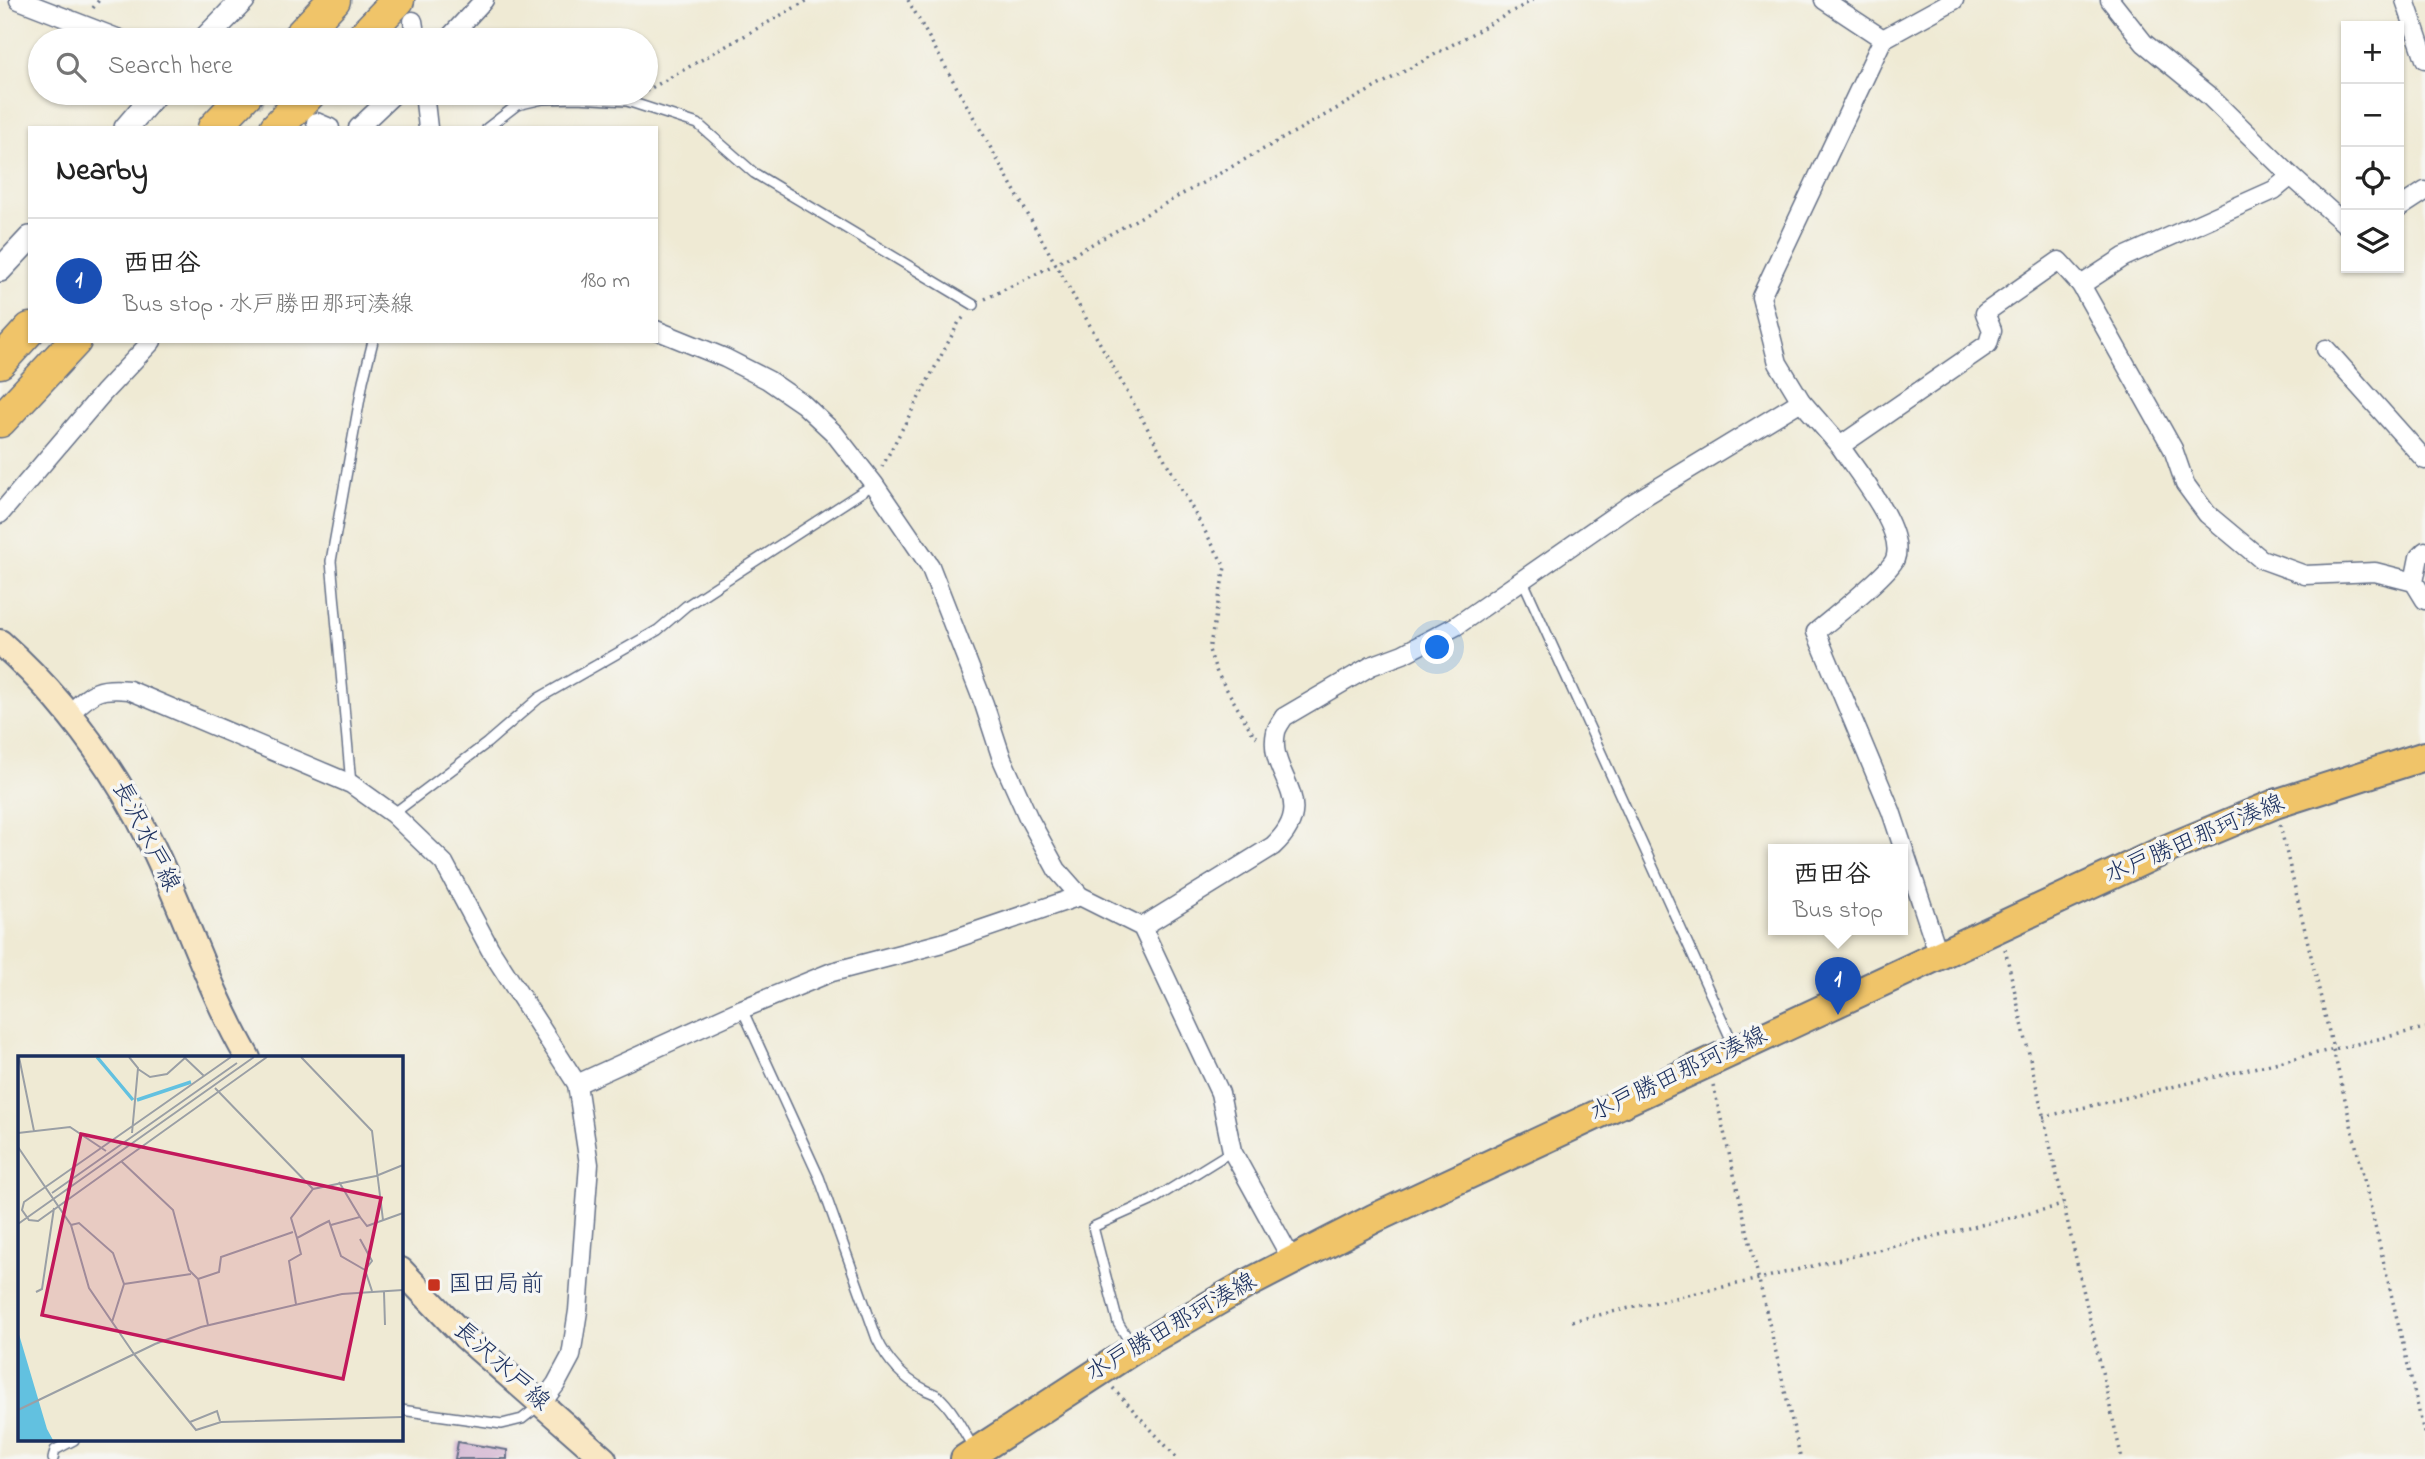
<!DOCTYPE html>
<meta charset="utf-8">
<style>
body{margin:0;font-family:"Indie Flower","Klee One",sans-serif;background:#f6f6f6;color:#222}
.controls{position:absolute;right:21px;top:21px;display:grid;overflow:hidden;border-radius:0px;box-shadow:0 2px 5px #0004}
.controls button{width:63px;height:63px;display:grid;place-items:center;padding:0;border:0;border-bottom:2px solid #e0e0e0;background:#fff;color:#222;font:35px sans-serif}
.you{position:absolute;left:1438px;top:648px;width:24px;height:24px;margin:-18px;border:5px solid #fff;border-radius:50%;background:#1a73e8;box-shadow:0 0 0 10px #1a73e833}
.badge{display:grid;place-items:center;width:46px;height:46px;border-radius:50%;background:#ea580c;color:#fff;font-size:23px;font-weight:700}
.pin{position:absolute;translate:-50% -58px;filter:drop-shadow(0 2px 4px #0008)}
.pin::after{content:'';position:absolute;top:37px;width:24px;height:21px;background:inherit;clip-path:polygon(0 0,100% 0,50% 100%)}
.popup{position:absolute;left:1768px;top:844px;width:140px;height:91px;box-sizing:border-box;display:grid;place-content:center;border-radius:0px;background:#fff;filter:drop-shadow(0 2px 5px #0005);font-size:23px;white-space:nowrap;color:#767676}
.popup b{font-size:26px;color:#222}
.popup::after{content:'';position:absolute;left:50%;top:100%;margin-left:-14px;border:14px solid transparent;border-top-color:#fff}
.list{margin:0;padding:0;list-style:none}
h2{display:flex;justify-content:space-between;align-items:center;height:91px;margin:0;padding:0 28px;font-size:30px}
h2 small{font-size:23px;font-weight:400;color:#767676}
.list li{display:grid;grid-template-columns:46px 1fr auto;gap:21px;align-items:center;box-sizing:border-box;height:126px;padding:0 28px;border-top:2px solid #e0e0e0}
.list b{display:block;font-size:26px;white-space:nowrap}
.list p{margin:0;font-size:23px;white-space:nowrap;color:#767676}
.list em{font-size:23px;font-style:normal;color:#767676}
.icon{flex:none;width:38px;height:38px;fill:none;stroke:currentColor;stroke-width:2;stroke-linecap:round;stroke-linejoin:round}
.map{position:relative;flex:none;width:2425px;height:1459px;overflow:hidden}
.search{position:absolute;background:#fff;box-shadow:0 2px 5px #0004;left:28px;top:28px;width:630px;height:77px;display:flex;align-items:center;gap:18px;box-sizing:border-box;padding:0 24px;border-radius:38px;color:#767676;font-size:26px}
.panel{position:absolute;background:#fff;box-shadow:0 2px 5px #0004;left:28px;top:126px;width:630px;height:217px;border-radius:0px}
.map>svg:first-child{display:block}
</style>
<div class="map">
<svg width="2425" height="1459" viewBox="0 0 2425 1459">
<rect width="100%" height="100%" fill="#f6f6f2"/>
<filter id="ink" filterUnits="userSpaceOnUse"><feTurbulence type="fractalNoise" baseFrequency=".0143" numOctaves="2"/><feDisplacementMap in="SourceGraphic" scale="14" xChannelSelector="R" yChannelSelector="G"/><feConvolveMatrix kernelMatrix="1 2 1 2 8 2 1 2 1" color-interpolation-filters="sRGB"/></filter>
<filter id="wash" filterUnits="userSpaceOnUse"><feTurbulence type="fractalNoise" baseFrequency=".00686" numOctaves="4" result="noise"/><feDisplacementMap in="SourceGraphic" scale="28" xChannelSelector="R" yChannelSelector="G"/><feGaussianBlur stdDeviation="1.57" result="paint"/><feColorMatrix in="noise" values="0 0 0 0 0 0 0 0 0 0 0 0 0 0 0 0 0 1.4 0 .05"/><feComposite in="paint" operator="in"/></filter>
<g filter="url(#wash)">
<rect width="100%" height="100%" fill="#efead4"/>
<g id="blocks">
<path fill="#c8a0c7" d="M458,1442L507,1450V1459H455Z"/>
</g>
</g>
<g filter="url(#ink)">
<use href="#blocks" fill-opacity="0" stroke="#657087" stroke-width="2"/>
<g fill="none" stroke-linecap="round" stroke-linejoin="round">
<path stroke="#c5c5bc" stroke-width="18" stroke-dasharray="18 9" stroke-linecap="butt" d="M248,93L296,113"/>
<defs>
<g id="service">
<path d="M487,128L517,105L543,99L577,98L627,101L698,124L754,173L974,305"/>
<path d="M1523,581L1735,1048"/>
<path d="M351,784L331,561L363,381L373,341"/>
<path d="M393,814L487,743L539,698L658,630L686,606L874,484"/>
<path d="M742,1009L819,1177L877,1339C887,1360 902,1378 924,1389C929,1392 934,1393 938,1396C954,1410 964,1433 975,1450"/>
<path d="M1133,1347L1118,1323L1093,1227L1151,1201L1232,1151"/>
<path d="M401,1410L502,1424L522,1419L540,1405"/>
<path d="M53,1459L55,1450L74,1440"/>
</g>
<g id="minor">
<path d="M19,0L122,40"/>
<path d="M1824,0L1883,39"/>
<path d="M2405,0L2425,59"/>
<path d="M413,21L416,40"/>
<path d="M447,40L484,0"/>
<path d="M424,93L428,128"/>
<path d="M316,122L330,128"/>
<path d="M358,128L395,93"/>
<path d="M2291,176L2346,225"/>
<path d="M2399,208L2425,191"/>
<path d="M2081,285L2124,257L2274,190L2291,176L2209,96L2144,43L2110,0"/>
<path d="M656,330L725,358L768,380L803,404L834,433L874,484L930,566L984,704L1002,759L1028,817L1057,870L1080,896L1142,927L1220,1093L1232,1151L1292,1260"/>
<path d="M2326,349L2425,460"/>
<path d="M1840,446L1801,401L1778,363L1761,297L1883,39L1954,0"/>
<path d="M0,514L103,393L152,341"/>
<path d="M2425,551L2419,557L2414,582L2425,600"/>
<path d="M70,713C93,692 97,687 129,690L351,784L393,814L444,863L490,949L577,1084L589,1164L578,1311L571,1356L556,1384L541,1404"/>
<path d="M1142,927L1273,846C1322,800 1266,776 1276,732C1277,727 1281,722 1284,717L1371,666L1403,654L1456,626L1630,505L1801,401"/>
<path d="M1939,956L1891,811L1816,632C1830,620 1890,573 1895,559C1906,530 1856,471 1840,446L1988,344L1992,330L1985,313L2059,261L2081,285L2173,449L2185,484L2207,514L2261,559L2305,575L2375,572L2414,582"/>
<path d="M577,1084L742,1009L832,972L942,943L1080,896"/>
</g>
<g id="tertiary">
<path d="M204,40L243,0"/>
<path d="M126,128L156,93"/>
<path d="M0,270L30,238"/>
</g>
<g id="secondary">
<path d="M0,642C65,700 114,767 152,845C186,915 209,991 248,1058"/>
<path d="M401,1270L465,1337L604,1459"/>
</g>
<path id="primary" d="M965,1459L1134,1349L1245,1285L1375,1218L2167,849L2275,804L2425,756"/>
<g id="motorway">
<path d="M296,40L334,0"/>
<path d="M360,40L398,0"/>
<path d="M214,128L247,93"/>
<path d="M276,128L310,93"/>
<path d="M0,362L30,329"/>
<path d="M0,421L75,341"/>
</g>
</defs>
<use href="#service" stroke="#657087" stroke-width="12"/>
<use href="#minor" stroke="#657087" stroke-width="21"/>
<use href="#tertiary" stroke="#657087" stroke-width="26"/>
<use href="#secondary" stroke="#657087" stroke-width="28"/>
<use href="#primary" stroke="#657087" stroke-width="32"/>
<use href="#motorway" stroke="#657087" stroke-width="35"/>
<g stroke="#657087" stroke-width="3.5" stroke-dasharray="2 5" stroke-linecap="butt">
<path d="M908,0L1225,567L1209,650L1217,673L1253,734L1257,737"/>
<path d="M93,8L99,0"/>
<path d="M646,91L808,0"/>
<path d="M985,299L1056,264L1533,0"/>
<path d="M882,467L959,322L966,315"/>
<path d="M2280,825L2425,1437"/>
<path d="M2005,949L2122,1459"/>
<path d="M1713,1085L1801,1459"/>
<path d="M2043,1117L2425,1028"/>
<path d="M1572,1321L1759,1279L2063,1205"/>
<path d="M1113,1388L1178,1459"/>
</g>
<use href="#service" stroke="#fff" stroke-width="9"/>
<use href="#minor" stroke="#fff" stroke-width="18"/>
<use href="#tertiary" stroke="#fff" stroke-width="23"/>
<use href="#secondary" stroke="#f9e7c3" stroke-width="24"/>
<use href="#primary" stroke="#f0c469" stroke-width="28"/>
<use href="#motorway" stroke="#f0c469" stroke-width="32"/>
</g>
</g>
<rect fill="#c8321e" stroke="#f6f6f2" stroke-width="2.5" x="427" y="1278" width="14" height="14" rx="3.5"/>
<g text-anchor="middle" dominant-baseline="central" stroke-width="7" stroke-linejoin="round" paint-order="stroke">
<g font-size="24" fill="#1b2f5e" stroke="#f6f6f2">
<text transform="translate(145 837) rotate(63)">長沢水戸線</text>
<text transform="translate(2195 840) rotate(-23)">水戸勝田那珂湊線</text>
<text transform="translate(1679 1075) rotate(-25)">水戸勝田那珂湊線</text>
<text transform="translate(1172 1328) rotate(-30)">水戸勝田那珂湊線</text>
<text transform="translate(501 1367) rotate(42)">長沢水戸線</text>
</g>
<g font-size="24" fill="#1b2f5e" stroke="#f6f6f2" text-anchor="start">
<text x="448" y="1285">国田局前</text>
</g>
</g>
<g transform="translate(18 1056)">
<rect width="385" height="385" fill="#efead4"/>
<path d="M0,275L29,373L35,384H0Z" fill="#62c1e0"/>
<path fill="none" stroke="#62c1e0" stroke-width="3.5" d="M79,1L115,44M119,44L173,26"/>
<path fill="none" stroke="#9a9fa5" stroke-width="2" d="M1,1L16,75M111,1L120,12L114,77M166,1L186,20M213,1L6,146L4,154L11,164L20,165L249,1M283,1L354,75L365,164M120,13L132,21L149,18L168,1M197,32L295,133M0,77L52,71L88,95M0,91L53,169L71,232L116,298M103,105L155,154L171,214L180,223L190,269M34,137L219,7M342,161L349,170L385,157M0,168L236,1M53,169L61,167L95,197L106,228L94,266M313,169L342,161L321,126M279,182L273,162L295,133L358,120L385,109M342,183L354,205L347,214L354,235M180,223L201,216L203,201L275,176M106,228L173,218M18,236L24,233L36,152M366,236L367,269M278,248L271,205L283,198L279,182L301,170L311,165L323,200L347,214M116,298L178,374L203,366L385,361M0,354L137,288L183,271L324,238L385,234M172,366L199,355L202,365"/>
<path fill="#c2185b" fill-opacity="0.15" stroke="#c2185b" stroke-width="3.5" d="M63,78L363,142L325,323L24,259Z"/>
<rect width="385" height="385" fill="none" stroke="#1b2f5e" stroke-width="3.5"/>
</g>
</svg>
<div class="controls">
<button>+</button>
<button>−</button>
<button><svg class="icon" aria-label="locate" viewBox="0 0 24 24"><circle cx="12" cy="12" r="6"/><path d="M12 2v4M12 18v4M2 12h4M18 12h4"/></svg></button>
<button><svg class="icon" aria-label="layers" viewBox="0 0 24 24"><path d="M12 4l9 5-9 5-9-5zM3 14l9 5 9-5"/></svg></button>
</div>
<div class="you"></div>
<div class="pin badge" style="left:1838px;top:1015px;background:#1a4fb4">1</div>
<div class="popup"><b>西田谷</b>Bus stop</div>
<div class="search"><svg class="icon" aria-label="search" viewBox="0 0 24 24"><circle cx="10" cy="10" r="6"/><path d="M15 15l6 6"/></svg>Search here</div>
<section class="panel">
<h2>Nearby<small></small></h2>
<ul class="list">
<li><span class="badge" style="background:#1a4fb4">1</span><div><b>西田谷</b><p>Bus stop · 水戸勝田那珂湊線</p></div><em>180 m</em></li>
</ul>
</section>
</div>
